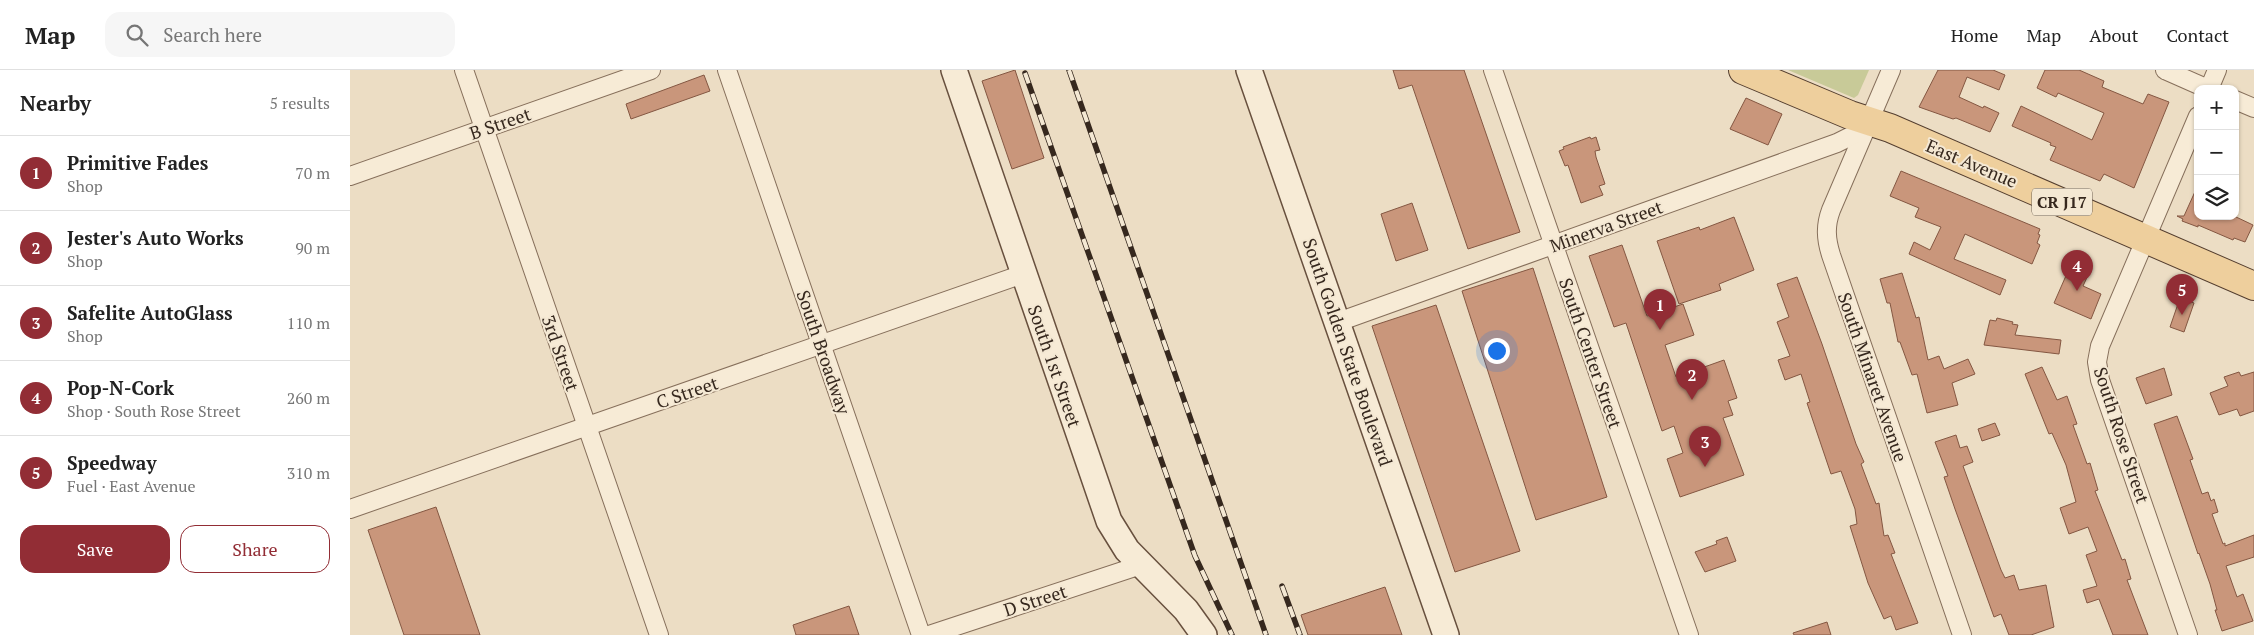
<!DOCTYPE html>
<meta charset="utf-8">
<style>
body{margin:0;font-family:"PT Serif",serif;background:#f6f6f6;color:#222}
.controls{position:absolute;right:15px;top:15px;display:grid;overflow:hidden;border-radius:10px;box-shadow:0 1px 4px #0004}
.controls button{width:45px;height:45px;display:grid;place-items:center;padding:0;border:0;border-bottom:1px solid #e0e0e0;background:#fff;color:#222;font:25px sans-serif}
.you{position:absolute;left:1146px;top:280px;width:18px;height:18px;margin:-12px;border:4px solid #fff;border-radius:50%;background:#1a73e8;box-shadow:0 0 0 8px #1a73e833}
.badge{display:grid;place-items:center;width:32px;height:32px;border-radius:50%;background:#922d35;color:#fff;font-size:16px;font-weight:700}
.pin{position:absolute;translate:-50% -41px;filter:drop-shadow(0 1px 2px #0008)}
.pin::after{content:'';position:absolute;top:26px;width:18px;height:15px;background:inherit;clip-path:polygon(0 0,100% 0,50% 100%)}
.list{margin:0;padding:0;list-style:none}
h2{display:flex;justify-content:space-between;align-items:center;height:65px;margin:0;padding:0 20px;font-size:21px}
h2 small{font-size:16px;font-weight:400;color:#767676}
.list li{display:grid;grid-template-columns:32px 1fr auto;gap:15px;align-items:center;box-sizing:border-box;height:75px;padding:0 20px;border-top:1px solid #e0e0e0}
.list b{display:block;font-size:19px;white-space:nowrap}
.list p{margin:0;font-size:16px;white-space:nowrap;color:#767676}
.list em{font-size:16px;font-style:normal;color:#767676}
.actions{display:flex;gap:10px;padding:15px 20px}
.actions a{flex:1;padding:11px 0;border:1px solid #922d35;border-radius:15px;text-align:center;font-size:18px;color:#922d35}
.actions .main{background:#922d35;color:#fff}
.icon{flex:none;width:28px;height:28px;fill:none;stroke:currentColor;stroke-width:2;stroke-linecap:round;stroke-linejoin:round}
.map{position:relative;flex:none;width:1904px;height:565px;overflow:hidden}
header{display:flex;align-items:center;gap:30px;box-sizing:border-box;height:70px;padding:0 25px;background:#fff;border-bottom:1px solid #e0e0e0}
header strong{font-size:24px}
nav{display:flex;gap:28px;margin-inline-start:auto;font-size:18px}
.search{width:350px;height:45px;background:#f6f6f6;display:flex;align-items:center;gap:12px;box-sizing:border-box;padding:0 18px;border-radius:15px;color:#767676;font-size:19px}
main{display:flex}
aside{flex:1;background:#fff}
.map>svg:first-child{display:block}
</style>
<header>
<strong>Map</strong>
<div class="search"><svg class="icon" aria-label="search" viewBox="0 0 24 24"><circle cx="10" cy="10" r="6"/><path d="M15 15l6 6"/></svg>Search here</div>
<nav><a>Home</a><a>Map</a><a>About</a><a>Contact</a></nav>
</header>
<main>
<aside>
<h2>Nearby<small>5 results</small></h2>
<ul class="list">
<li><span class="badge">1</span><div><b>Primitive Fades</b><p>Shop</p></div><em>70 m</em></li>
<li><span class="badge">2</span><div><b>Jester's Auto Works</b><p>Shop</p></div><em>90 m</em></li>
<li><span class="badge">3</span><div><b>Safelite AutoGlass</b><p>Shop</p></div><em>110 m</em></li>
<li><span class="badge">4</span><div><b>Pop-N-Cork</b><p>Shop · South Rose Street</p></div><em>260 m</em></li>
<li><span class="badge">5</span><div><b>Speedway</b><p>Fuel · East Avenue</p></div><em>310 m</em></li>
</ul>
<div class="actions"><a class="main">Save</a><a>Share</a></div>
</aside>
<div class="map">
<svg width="1904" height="565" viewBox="0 0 1904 565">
<rect width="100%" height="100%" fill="#ecddc4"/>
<path fill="#c8ca98" d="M1438,0H1519L1508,25L1504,28Z"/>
<g fill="#c9967b" stroke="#845742">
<path d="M665,0L694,88L662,99L632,11Z"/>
<path d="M1043,0H1114L1170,162L1118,179L1062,15L1049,19Z"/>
<path d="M1588,0H1643L1655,5L1649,20L1617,7L1609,27L1633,38L1634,36L1649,43L1640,62L1606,48L1603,49L1569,37Z"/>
<path d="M1695,0H1729L1754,11L1752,17L1793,34L1798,24L1819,32L1784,118L1754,104L1750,111L1700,90L1706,77L1700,75L1701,73L1662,56L1671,36L1742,70L1754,43L1708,23L1706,27L1687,18Z"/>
<path d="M354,5L360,21L281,49L276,34Z"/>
<path d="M1396,28L1432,44L1418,75L1380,59Z"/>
<path d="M1240,67L1241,69L1246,67L1250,80L1245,81L1246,87L1255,114L1249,116L1253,125L1231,133L1218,95L1215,96L1209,81L1214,79L1213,77Z"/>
<path d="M1551,101L1690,159L1688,164L1690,165L1687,173L1690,175L1682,194L1615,164L1604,189L1656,210L1650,225L1559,184L1564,172L1580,180L1591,157L1565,147L1569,138L1540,126Z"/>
<path d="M1848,115V146H1884L1903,155L1895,172L1884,168L1883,170L1848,155V157L1832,151L1833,149L1827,146H1834Z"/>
<path d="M1062,133L1078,180L1046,191L1031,144Z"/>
<path d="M1384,147L1404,200L1369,214L1371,220L1329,234L1307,171L1349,157L1350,160Z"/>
<path d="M1272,175L1297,246L1333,234L1344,265L1315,275L1326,307L1374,290L1387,328L1378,331L1383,345L1373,348L1394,405L1330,427L1317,389L1333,383L1324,356L1312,361L1276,253L1264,257L1239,186Z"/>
<path d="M1722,192L1740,201L1733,216L1751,224L1741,249L1704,233Z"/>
<path d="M1183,198L1257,427L1186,450L1112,221Z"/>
<path d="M1552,203L1566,248L1569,247L1578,290L1589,286L1594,299L1618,289L1625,304L1602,313L1608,335L1577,343L1567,304L1562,305L1550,272H1548L1540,233H1537L1530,209Z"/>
<path d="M1447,207L1472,274L1506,374L1514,392L1511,394L1526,434L1529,433L1534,466L1538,465L1545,483L1541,484L1568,553L1546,560L1541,546L1534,549L1518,513L1500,456L1507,454L1505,439L1491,401L1481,404L1457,333L1460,332L1451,304L1435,310L1428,290L1440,286L1427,252L1439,247L1427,214Z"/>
<path d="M1830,228L1844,233L1834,262L1820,257Z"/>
<path d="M1086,235L1170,481L1105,502L1022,256Z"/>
<path d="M1647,248L1663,252L1662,254L1668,255L1665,265L1711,270L1709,284L1634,275L1640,250L1646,251Z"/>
<path d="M1692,297L1707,330L1717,326L1727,354L1723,355L1737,394L1740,393L1748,420L1745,421L1772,490L1775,489L1781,509L1777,510L1798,565H1763L1749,529L1737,533L1733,520L1747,516L1736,485L1747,481L1738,457L1719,464L1710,438L1726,432L1716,395L1702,363L1699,364L1675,304Z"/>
<path d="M1814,298L1822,325L1796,334L1786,308Z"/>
<path d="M1889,302L1891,306L1904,302V341L1890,346L1887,339L1869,345L1860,323L1878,316L1874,307Z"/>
<path d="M1827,346L1843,389L1840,390L1852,424L1858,422L1861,431L1864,429L1868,442L1862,444L1873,474L1875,473V476L1904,465V487L1876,496L1887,527L1893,524L1903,551L1872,561L1865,540H1867L1860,514L1849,483L1848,484L1804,354Z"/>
<path d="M1645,353L1650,365L1632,371L1628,359Z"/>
<path d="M1606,365L1610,378L1617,376L1623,392L1613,396L1651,500L1655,508L1664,505L1669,520L1696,515L1704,557L1681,565H1659L1651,544L1644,547L1605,439L1594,407L1598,406L1585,372Z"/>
<path d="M86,437L130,565H54L18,460Z"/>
<path d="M1377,467L1386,491L1355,502L1345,482L1367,474L1366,471Z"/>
<path d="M1035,517L1052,565H958L951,545Z"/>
<path d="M499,536L509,565H446L443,555Z"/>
<path d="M1477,552L1481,565H1444L1443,563Z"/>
</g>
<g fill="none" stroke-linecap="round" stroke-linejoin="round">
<defs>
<g id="street">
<path d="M114,0L309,565"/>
<path d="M377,0L571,565"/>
<path d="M1143,0L1339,565"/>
<path d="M1541,0L1481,140C1475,156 1476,169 1481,185L1612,565"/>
<path d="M1815,0L1858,19"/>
<path d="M1859,19L1867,0"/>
<path d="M1885,30L1904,38"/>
<path d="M0,106L301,0"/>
<path d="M988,252L1487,73L1507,63L1517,54"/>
<path d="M0,439L673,204"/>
<path d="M579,565L791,495"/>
<path d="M1838,565L1750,310L1747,292L1750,276L1848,46"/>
</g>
<g id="secondary">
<path d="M604,0L759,451L777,480L836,540L854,565"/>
<path d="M899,0L1096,565"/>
</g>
<path id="primary" d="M1393,0L1500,45L1540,58L1904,216"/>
</defs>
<use href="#street" stroke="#866f5b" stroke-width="20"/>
<use href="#secondary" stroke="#68503e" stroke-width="28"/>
<use href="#primary" stroke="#543e2f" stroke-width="30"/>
<use href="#street" stroke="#f7ebd6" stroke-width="18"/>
<use href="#secondary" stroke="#f7ebd6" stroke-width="25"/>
<use href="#primary" stroke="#eecf9d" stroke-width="28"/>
<defs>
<g id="rail">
<path d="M719,0L916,565"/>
<path d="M675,3L845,486L882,565"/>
<path d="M932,516L950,565"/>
</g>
</defs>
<use href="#rail" stroke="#36281e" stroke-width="5.5"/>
<use href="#rail" stroke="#f4e8d3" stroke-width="4" stroke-dasharray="11" stroke-linecap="butt"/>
</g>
<g text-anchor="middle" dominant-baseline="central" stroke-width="4" stroke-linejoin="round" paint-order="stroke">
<rect fill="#f4e8d3" stroke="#6f6254" stroke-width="1" x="1682" y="118.5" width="60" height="27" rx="4"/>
<g font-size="16" font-weight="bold" fill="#36281e">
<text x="1712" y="132">CR J17</text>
</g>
<g font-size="18" fill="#36281e" stroke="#f4e8d3">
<text transform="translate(150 53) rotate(-19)">B Street</text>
<text transform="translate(1622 93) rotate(23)">East Avenue</text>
<text transform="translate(1256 156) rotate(-20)">Minerva Street</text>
<text transform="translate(474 282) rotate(71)">South Broadway</text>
<text transform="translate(998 282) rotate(71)">South Golden State Boulevard</text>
<text transform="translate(211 283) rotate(71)">3rd Street</text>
<text transform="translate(1241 283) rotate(71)">South Center Street</text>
<text transform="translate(705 296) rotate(71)">South 1st Street</text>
<text transform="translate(1523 307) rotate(71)">South Minaret Avenue</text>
<text transform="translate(337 322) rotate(-19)">C Street</text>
<text transform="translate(1772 365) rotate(72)">South Rose Street</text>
<text transform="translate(685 530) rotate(-18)">D Street</text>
</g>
</g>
</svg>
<div class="controls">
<button>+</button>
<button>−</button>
<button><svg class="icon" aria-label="layers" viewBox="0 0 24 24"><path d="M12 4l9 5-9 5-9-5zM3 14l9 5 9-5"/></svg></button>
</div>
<div class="you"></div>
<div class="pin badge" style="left:1310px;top:260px">1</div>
<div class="pin badge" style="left:1342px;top:330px">2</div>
<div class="pin badge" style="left:1355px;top:397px">3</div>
<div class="pin badge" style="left:1727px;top:221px">4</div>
<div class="pin badge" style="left:1832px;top:245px">5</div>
</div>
</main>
